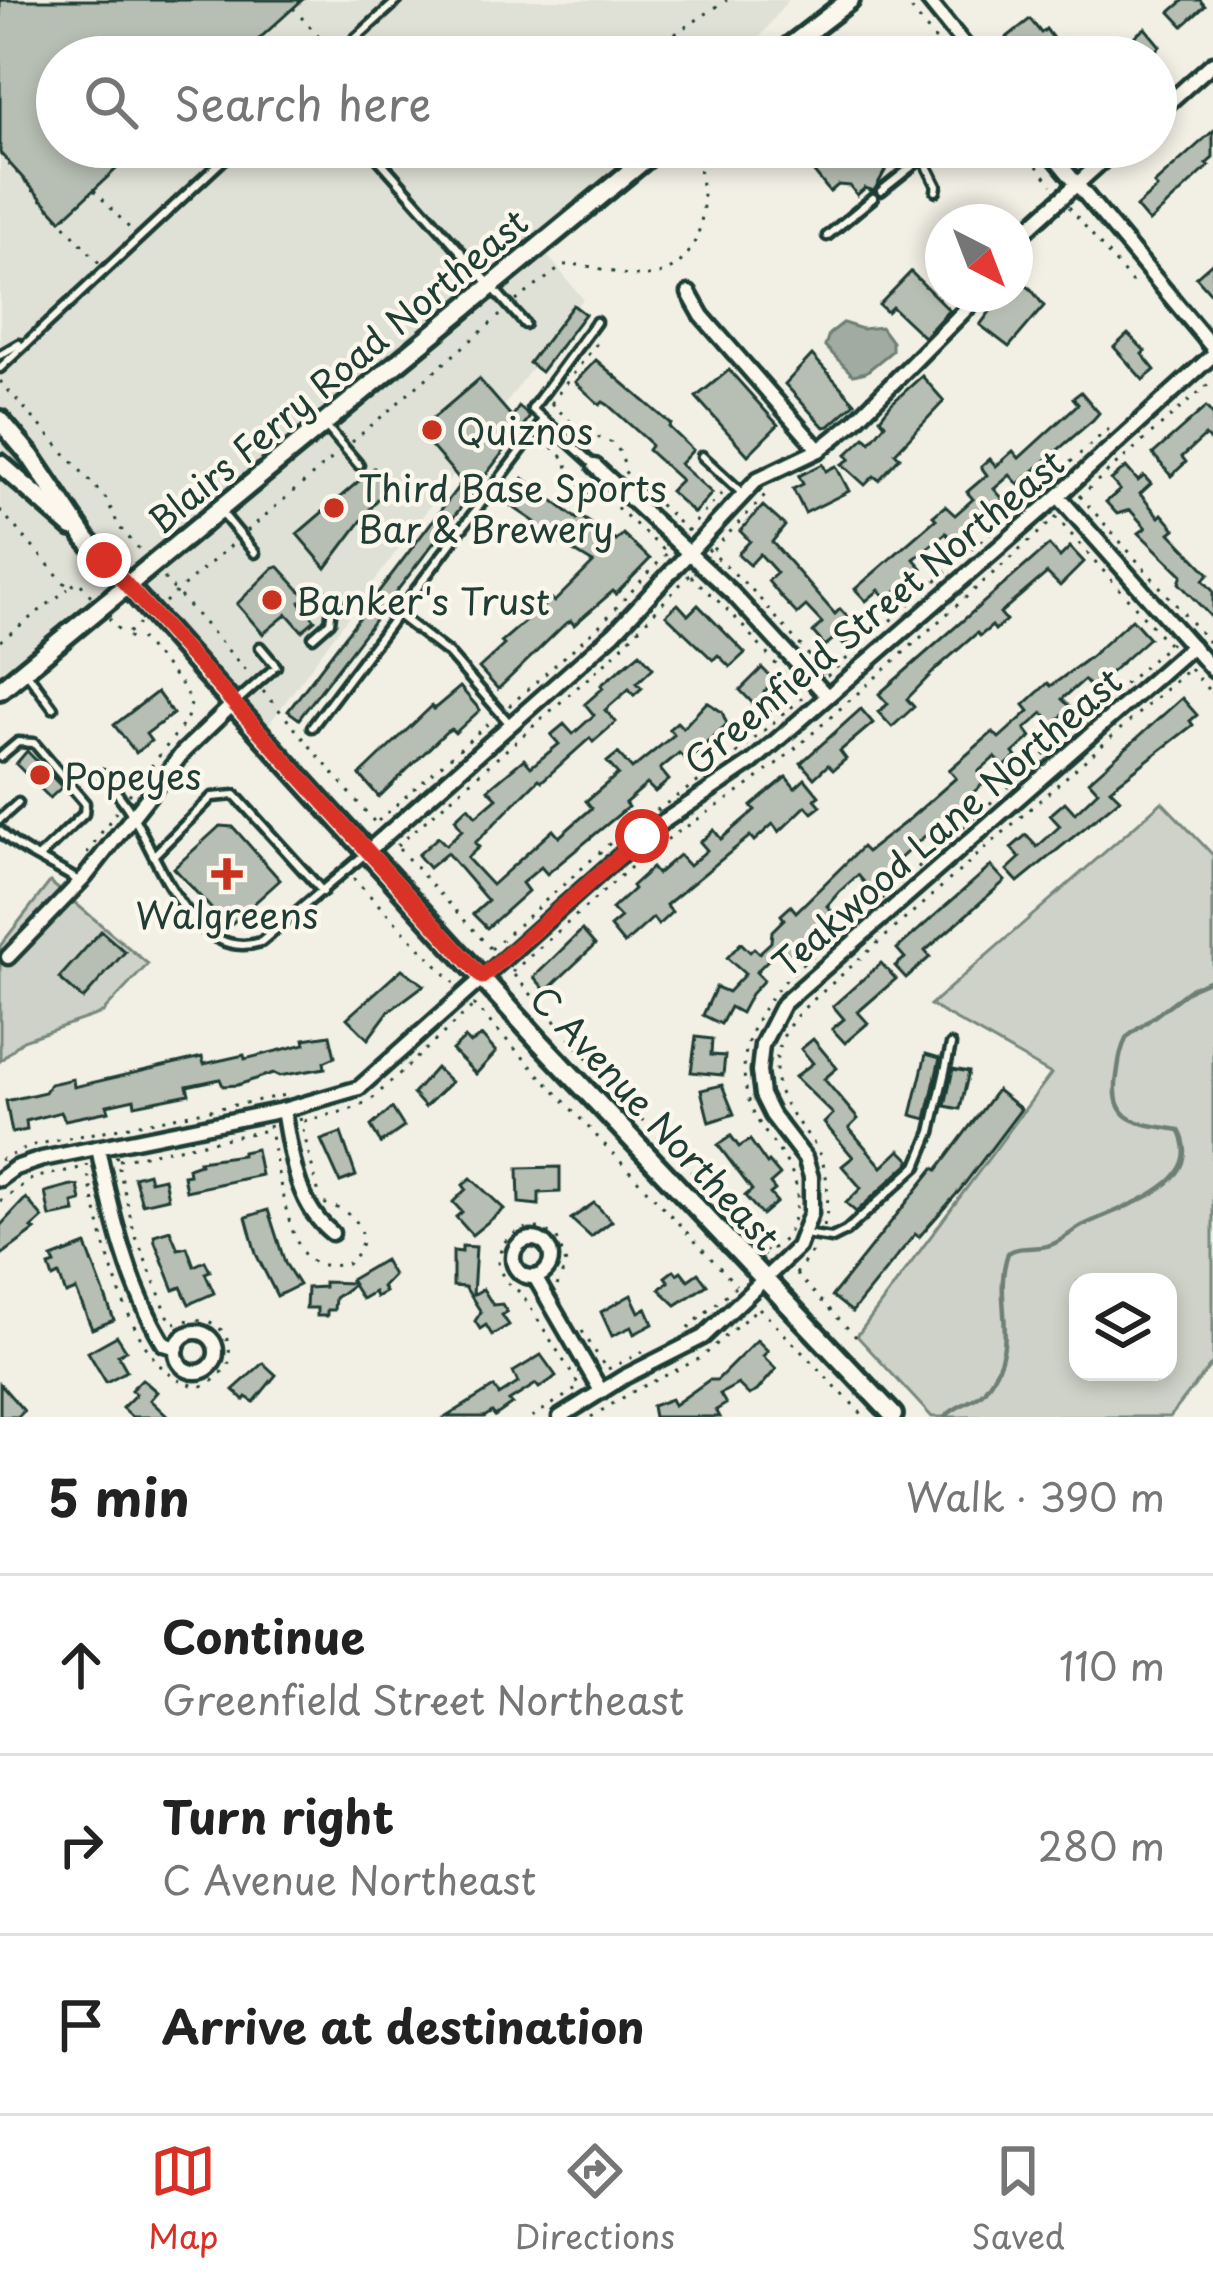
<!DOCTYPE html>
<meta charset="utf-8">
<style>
body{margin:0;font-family:"Playpen Sans",sans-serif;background:#f2f2f2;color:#222}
.controls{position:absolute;right:36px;bottom:36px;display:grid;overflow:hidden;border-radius:24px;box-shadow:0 6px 18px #0003}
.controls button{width:108px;height:108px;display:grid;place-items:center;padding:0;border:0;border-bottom:3px solid #e0e0e0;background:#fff;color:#222;font:60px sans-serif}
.compass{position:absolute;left:925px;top:204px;width:108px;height:108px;border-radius:50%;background:#fff;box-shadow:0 6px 18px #0003;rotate:138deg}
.stop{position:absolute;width:36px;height:36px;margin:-27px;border:9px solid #d93025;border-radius:50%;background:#fff}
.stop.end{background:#d93025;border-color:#fff;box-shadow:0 3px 12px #0008}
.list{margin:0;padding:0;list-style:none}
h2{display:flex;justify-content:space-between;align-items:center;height:156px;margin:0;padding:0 48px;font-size:51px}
h2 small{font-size:39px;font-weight:400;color:#767676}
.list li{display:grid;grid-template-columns:78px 1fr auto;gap:36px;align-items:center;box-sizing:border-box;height:180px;padding:0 48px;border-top:3px solid #e0e0e0}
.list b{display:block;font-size:45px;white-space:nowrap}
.list p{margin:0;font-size:39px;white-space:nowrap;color:#767676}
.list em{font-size:39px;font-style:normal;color:#767676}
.icon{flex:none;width:66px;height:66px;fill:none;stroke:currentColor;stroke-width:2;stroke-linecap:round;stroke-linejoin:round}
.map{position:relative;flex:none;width:1213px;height:1417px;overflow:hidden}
.search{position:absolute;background:#fff;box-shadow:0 6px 18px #0003;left:36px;right:36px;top:36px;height:132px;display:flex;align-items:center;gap:30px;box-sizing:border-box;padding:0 42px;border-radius:66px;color:#767676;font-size:45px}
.sheet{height:696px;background:#fff}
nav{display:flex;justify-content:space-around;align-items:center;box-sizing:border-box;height:168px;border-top:3px solid #e0e0e0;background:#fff;font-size:33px;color:#767676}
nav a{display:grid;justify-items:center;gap:6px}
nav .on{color:#d93025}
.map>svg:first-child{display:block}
</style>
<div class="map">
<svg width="1213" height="1417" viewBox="0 0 1213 1417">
<rect width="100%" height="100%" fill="#f2f0e5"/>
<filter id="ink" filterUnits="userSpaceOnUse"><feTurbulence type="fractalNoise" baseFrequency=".00833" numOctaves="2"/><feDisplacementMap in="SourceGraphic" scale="24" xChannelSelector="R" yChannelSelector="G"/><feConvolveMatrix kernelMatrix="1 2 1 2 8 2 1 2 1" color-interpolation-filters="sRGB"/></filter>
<g filter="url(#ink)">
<path fill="#e0e1d6" d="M0,0H788L745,57H57V147H660L539,245L583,299L261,735L128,587L0,690Z"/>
<g fill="#cfd2c8" stroke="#77887e" stroke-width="3" fill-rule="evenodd">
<path d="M1162,802L1213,855V1362L1170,1417H932L857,1336L1051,1074L930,1005ZM1168,1282V1372H1078V1282Z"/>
<path d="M50,882L148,964L102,1013L23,1040L0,1061V946Z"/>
</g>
<path fill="#a2aba1" stroke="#6e7f75" stroke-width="3" d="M843,323L862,329L881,327L892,342V351L866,372L853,375L825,346L829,334Z"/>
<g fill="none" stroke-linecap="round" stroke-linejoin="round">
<path stroke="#6e7f75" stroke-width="4.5" d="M945,1417C956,1404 974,1403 984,1391C1024,1340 991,1303 1008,1253C1022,1244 1038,1251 1053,1244C1065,1239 1074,1229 1086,1224C1123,1206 1208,1184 1179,1130C1140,1123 1109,1125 1117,1076C1119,1062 1120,1050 1127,1037L1192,988L1213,979"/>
</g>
<g fill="#b7beb3" stroke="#1f3d34" stroke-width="3">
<path d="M0,0H302L239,57H57V147H140L61,220L0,153Z"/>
<path d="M1184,0H1200L1205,6L1183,26L1170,12Z"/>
<path d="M1030,19L1041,33L1046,29L1058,45L1053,49L1059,57H1034L1024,44L1016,50L1006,38Z"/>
<path d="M1145,28L1160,46L1148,57L1144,52L1139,57H1093L1110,42L1117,50Z"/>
<path d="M1213,131V158L1206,164L1209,166L1149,222L1136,207L1157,188L1154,184Z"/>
<path d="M818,147H885L891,160L874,191L865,188L857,195L850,186L838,185L830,192L809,166L824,154Z"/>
<path d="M1213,262V296L1196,277Z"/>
<path d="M911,272L949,310L924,337L892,307L887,312L879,305Z"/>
<path d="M1015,278L1031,289L1044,306L1009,347L980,325L1003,294H1015Z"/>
<path d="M573,305L585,314L541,372L529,363Z"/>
<path d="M1128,334L1145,351L1142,354L1155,370L1143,380L1114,347Z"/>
<path d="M812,355L855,403L829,426L824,427L785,384Z"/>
<path d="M596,360L671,424L669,427L693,450L680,464L712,493L694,513L670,491L681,480L648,450L651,446L648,441L608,405L603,402L600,405L575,382Z"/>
<path d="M729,370L778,425L748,455L696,397Z"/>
<path d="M922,376L944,401L895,453L900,457L879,480L874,476L865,485L842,464L850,459L846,455L865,437L870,442L885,424L880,418L891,404Z"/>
<path d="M479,379L512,417L519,407L530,417L299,719L288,711L462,482L418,431Z"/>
<path d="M1081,392L1099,413L1093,420L1018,484L1010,475L994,489L1003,499L953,542L946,533L914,559L922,568L887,599L879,590L866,601L855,589L936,519L933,516L945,506L955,515L973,499L967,492L987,475L981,467L990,459L996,466L1013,451L1019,458L1078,404L1073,398Z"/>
<path d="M1206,407L1213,415V444L1205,436L1182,457L1186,462L1171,476L1153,454Z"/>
<path d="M823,464L826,471L836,466L849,491L805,513L793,489L803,484L799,476Z"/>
<path d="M1126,467L1138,481L1144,476L1151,484L1140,494L1159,517L1162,514L1175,529L1170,533L1209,574L1203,580L1213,591V619L1179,583L1182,575L1139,533L1146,528L1130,510L1117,514L1106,502L1120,490L1111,480Z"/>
<path d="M374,468L389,484L326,568L297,534Z"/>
<path d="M523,478L577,519L580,516L616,541L623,534L650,559L616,594L613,591L574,625L571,621L565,624L498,689L479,668L504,645L501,642L551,599L554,602L593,563L532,526L535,522L507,503Z"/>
<path d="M763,506L785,526L772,542L835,614L840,609L860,631L844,645L836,637L825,646L813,632L822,623L806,606L797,614L783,599L768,581L777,573L760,554L750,565L738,554L750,541L740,531Z"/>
<path d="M1049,545L1060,557L1070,547L1084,562L1060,586L1047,573L1000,613L1006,620L995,630L992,626L980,636L977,633L938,667L907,699L914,707L892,727L878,712L888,704L879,694Z"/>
<path d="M274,567H279L306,597L300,602L315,620L302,631L287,614L263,634L237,604Z"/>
<path d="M678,604L688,615L698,605L745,653L730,667L718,655L713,660L666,615Z"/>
<path d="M1132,619L1149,638L1092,689L1084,680L1062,699L1071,708L1053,724L1043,713L1025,729L1031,737L1013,753L1016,757L1004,767L995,757L978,772L986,781L868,887L858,875L839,892L827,906L836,916L788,959L779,949L756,972L764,980L751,994L741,1013L730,1007L721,1024L703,1015L716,987L728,992L745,974L727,958L741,943L750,952L754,948L759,953L771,942L772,931L784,919L781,915L791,906L796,912L862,847L867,852L907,821L956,778L949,770L993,732L999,738L1029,711L1024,705L1048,683L1051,686L1090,657Z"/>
<path d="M640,653L653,668L637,683L642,688L634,695L629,689L605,710L616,722L593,742L590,738L542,781L539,779L475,843L479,847L467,858L492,885L553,830L559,837L592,808L586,801L618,774L607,762L618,753L632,769L674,735L669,729L677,722L683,728L707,702L722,712L727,724L687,761L679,753L660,769L669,780L655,792L647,784L625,803L628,807L547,874L541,867L522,883L528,891L487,928L473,914L488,901L447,853L429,868L418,855L438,837L446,845L462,830L455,819L468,807L476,816L497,798L488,789L524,759L531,767L559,744L551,735L564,724L573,734L594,715L585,704L603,688L601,685Z"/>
<path d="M762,668L775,681L764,692L777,705L765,716L740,690Z"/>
<path d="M460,687L480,710L455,733L451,729L446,732L379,797L360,775L432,706L434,709Z"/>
<path d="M157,692L173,714L146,734L151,741L136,753L114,725Z"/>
<path d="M1182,698L1197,715L1190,721L1193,725L1110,789L1120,799L1018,882L1007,870L1020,858L1011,848L1026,835L1037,847L1060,826L1050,815L1065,802L1075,813L1098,791L1089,781Z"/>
<path d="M861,709L873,723L840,751L846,759L833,770L828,765L814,778L801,763Z"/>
<path d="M27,751L62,787L50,798L16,764Z"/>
<path d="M786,777L795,788L805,779L819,796L815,799L821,806L812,813L806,806L779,832L773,824L754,841L750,836L666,905L672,912L658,925L653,918L624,944L610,927L621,918L612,909L634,889L632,886L652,868L657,874L679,855L689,866L707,850L700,842L714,830L721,839L755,810L751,806Z"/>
<path d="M220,826L233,827L280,880L228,927L174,868Z"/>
<path d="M991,866L1005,881L925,951L930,957L906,978L895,966L905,958L897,949Z"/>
<path d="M582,930L595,945L546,991L534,977Z"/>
<path d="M101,931L125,952L83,999L59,978Z"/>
<path d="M881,963L896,979L858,1012L868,1023L845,1043L832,1029L844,1019L833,1006Z"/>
<path d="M402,969L424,985L388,1012L368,1039L347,1018Z"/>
<path d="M330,1035L335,1057L324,1062L325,1068L279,1076L273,1073L238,1085L223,1086L220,1079L187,1086L189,1094L135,1105L134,1099L107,1105L109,1111L65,1120L61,1112L26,1121L27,1130L12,1133L6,1101L45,1092L50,1084L73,1079L74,1087L202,1057L204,1064L244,1055L245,1059L305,1044L304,1039Z"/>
<path d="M482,1036L496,1052L476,1074L452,1050L465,1038L470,1043Z"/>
<path d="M696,1037L712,1039L711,1055L725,1056L723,1075L691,1072Z"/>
<path d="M813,1039L837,1068L824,1079L858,1119L849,1128L882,1167L900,1150L911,1161L856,1212L846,1203L861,1188L842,1166L853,1157L824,1123L833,1114L795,1077L813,1063L801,1049Z"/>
<path d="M926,1054L940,1058L926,1119L911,1115Z"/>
<path d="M436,1068L451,1082L425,1107L413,1094Z"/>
<path d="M953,1069L969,1072L960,1109L945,1106Z"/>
<path d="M722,1085L734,1114L709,1122L701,1090Z"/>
<path d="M997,1090L1021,1109L960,1190L919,1237L915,1234L852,1312L832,1296L934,1168L937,1170Z"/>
<path d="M392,1108L404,1127L381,1143L371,1126Z"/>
<path d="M341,1133L356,1176L340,1182L321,1140Z"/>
<path d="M731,1136L739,1147L750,1140L767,1164L769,1162L780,1175L770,1184L775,1190L770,1194L777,1202L762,1215L745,1196L752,1190L718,1145Z"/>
<path d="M256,1149L261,1175L186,1191L183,1175L189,1174L188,1168L200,1164L199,1161L242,1155V1152Z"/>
<path d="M560,1167V1192L539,1193V1205L519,1203L518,1168Z"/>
<path d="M148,1173L150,1181L164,1178L168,1198L142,1204L134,1177Z"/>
<path d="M471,1178L504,1209L472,1235L456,1217L462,1212L453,1202L466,1189L463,1185Z"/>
<path d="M71,1185L78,1186L81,1201L73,1203L75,1212L50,1217L45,1192Z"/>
<path d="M26,1198L43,1218L32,1228L35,1230L0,1256V1226Z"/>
<path d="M594,1203L612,1221L591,1237L571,1219Z"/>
<path d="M268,1210L285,1263L299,1285L277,1296L256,1254L246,1217Z"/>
<path d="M170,1230L178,1249L187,1247L194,1266L205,1261L210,1271L205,1273L214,1293L189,1304L181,1287L174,1290L155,1242L154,1235Z"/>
<path d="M86,1245L114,1320L92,1329L76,1290L66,1294L59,1275L53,1278L49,1266L55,1264L52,1258Z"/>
<path d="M462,1246L476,1247L473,1295L483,1289L493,1305L502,1304L507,1312L502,1315L509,1325L492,1335L486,1325L480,1329L475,1321L481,1312L465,1287L453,1286V1251L462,1252Z"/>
<path d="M384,1260L393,1275L382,1287L385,1292L376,1297L374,1292L362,1299L353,1285L335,1298L334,1310H327V1316H317V1308H306L307,1288L324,1287V1282L352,1283L350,1280Z"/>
<path d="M674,1270L677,1274L681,1271L688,1280L698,1273L707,1285L676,1305L659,1289L669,1282L665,1277Z"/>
<path d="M631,1295L639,1312L646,1308L653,1324L634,1334L631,1327L612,1336L601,1312Z"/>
<path d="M117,1336L126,1350L118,1355L127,1371L106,1382L88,1352Z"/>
<path d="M757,1340L768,1351L763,1356L776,1369L757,1391L749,1395L738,1384L720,1394L726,1404L716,1410L720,1417H654L652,1406L671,1399L674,1405L709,1380H717Z"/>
<path d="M541,1355L556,1376L551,1380L539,1388L536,1384L509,1401L512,1404L495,1416L492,1412L484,1417H446L494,1387L499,1395L518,1383L513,1372Z"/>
<path d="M263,1363L276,1375L254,1402L246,1397L244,1400L233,1390Z"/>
<path d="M142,1379L157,1392L150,1400L168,1417H132L122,1408L136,1394L131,1390Z"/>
<path d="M0,1384L24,1411L18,1417H0Z"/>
</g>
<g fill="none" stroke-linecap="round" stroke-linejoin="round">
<defs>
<g id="service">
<path d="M335,57L398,0"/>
<path d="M368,147L525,324"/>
<path d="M922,156L937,186L936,191"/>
<path d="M881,191L915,164L924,147"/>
<path d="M827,236L873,198"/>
<path d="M0,355L19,344"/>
<path d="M0,368L237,147"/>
<path d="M325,425L359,465"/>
<path d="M702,456L743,494"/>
<path d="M595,466L532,409L596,322"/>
<path d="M222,513L255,553"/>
<path d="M332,607L339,597"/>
<path d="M397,614L449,654L510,724"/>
<path d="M313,637L330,622L332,607L319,592"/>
<path d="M260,647L276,666"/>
<path d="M27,673L53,708"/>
<path d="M236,702L272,670"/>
<path d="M312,727L544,420"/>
<path d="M0,757L18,742L34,743L85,803L84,814L39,857"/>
<path d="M102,774C112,787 123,799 131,813C159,859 192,964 261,942L365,854"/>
<path d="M0,819L18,803"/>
<path d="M0,831C21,853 51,863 77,880"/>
<path d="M154,855L212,797L235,795L323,892"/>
<path d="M804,1234L832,1238L846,1231L917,1166L931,1132L951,1045"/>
</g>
<g id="minor">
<path d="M928,0L974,57"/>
<path d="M1156,114L1213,63"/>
<path d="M1046,147L1213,348"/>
<path d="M1015,248L1025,231L1118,147"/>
<path d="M689,293L702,316L819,450"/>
<path d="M595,466L733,594L827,696"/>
<path d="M1058,496L1213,670"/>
<path d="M368,851L614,633L758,479L819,450L854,422L981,294"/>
<path d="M8,957L85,877L184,751L233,704"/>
<path d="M283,1110C291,1153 296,1205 332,1233"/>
<path d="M98,1148C112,1215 128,1285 164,1344L177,1348"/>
<path d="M0,1179L15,1168L42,1159L283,1110L359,1088L642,836L752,762L1058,496L1213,355"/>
<circle cx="532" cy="1258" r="19"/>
<path d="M535,1277L601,1391"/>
<circle cx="196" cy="1352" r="20"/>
<path d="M560,1417L624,1377L703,1337L798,1247L811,1213V1177L805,1158L772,1115L762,1095L759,1071L762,1045L783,1004L1192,646"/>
</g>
<g id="secondary">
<path d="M776,57L850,0"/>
<path d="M0,420L31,457L86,539L202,670L540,1042L893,1415"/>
<path d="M0,464L72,527"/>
<path d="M0,690L660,147"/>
</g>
</defs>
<use href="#service" stroke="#1f3d34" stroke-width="15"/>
<use href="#minor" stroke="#1f3d34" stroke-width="21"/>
<use href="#secondary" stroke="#1f3d34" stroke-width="26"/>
<g stroke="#1f3d34" stroke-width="3" stroke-dasharray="3 9" stroke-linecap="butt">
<path d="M904,0L949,57"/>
<path d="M293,8L331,50"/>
<path d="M668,57L675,34L727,0"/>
<path d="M1022,147L1052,185"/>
<path d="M0,154L99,263"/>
<path d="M94,190L133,232"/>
<path d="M1069,207L1132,283"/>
<path d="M516,301L564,265C589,262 613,275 638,276C698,279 712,212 698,166"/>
<path d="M0,381L107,500L119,527L142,552"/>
<path d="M551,403L587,437C610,436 624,448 624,471L691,534"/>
<path d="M551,403L597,343"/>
<path d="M543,439L567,461C568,482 580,497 601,493L666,552"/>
<path d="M352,442L504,312"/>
<path d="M1080,496L1213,647"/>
<path d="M1079,497L1213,380"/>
<path d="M0,510L69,588L78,581L92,597"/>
<path d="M1055,516L1168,644"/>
<path d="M247,531L335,456"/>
<path d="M687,531L726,489"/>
<path d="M708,549L753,591L828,677"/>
<path d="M117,550L125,542"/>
<path d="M713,550L765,495"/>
<path d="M691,576L732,614L803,695"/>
<path d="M164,578L249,674"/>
<path d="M165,602L235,542"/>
<path d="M109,618L122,634"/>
<path d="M0,641L68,589"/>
<path d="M1190,669L1213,695"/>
<path d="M827,676L1114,424"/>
<path d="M263,691L377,825"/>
<path d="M509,706L599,626L670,550"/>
<path d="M727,762L807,694"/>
<path d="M129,795L186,721L191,704L183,686L142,640L124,636L139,624"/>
<path d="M378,821L492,720"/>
<path d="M397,846L613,656L692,572"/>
<path d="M399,849L490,948"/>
<path d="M87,853L116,812"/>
<path d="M353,878L454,983"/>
<path d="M855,923L1171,643"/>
<path d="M491,949L616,838L699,781"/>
<path d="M512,972L648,852L742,790L789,754L1060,514"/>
<path d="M514,975L644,1122L766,1251"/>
<path d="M473,1004L736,1285"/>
<path d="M300,1118L319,1194"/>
<path d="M304,1121L349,1110L371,1100L474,1005"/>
<path d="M269,1125C275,1154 287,1244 310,1260C320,1267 336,1266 347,1264C380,1236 354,1210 322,1203"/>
<path d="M0,1160L34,1145L290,1094"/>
<path d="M119,1160L268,1130"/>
<path d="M86,1164C97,1218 132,1398 208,1385L228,1367C233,1346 226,1323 201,1320C190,1318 181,1323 171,1323L134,1232L116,1155"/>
<path d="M0,1201L33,1178L85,1167"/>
<path d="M824,1226C830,1202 829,1175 819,1153C812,1138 800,1127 791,1113C766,1079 774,1038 803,1009L1191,667"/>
<path d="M762,1256C769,1250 778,1245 784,1239C790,1232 793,1222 795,1213C807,1166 765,1145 751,1106C723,1033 786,969 844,934"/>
<path d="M796,1274L816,1246"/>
<path d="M796,1274L857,1338"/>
<path d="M557,1286L566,1264L557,1238L539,1228L520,1229L502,1244L498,1263L504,1280L522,1294L580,1387"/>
<path d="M759,1308L865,1417"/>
<path d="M688,1328L735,1287"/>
<path d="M582,1331L607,1370"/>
<path d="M608,1369L643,1352"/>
<path d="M532,1417L581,1386"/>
<path d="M591,1417L634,1391L701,1358L758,1308"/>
</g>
<use href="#service" stroke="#fbf7ec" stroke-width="6"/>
<use href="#minor" stroke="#fbf7ec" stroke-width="12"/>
<use href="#secondary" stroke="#fbf7ec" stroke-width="16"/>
</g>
</g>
<g fill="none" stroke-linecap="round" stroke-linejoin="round" filter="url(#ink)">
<path stroke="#d93025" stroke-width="15" d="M104,560L482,977L642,836"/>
</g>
<g fill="#c8321e" stroke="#fbf7ec" stroke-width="4.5">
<circle cx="432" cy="430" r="12"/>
<circle cx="334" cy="508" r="12"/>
<circle cx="272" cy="600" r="12"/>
<circle cx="40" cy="775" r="12"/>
<path d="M221 856h12v12h12v12h-12v12h-12v-12h-12v-12h12z"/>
</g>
<g text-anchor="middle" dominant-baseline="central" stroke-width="9" stroke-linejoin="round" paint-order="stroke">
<g font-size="36" fill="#1f3d34" stroke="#fbf7ec">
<text transform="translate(337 370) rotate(-40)">Blairs Ferry Road Northeast</text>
<text transform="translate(873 611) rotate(-40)">Greenfield Street Northeast</text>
<text transform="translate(946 821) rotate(-41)">Teakwood Lane Northeast</text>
<text transform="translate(656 1117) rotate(47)">C Avenue Northeast</text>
</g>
<g font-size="36" fill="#1f3d34" stroke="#fbf7ec" text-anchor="start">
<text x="456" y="430">Quiznos</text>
<text x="358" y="487">Third Base Sports<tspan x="358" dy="41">Bar &amp; Brewery</tspan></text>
<text x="296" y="600">Banker's Trust</text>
<text x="64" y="775">Popeyes</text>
<text x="227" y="914" text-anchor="middle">Walgreens</text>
</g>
</g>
</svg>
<div class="controls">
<button><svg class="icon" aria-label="layers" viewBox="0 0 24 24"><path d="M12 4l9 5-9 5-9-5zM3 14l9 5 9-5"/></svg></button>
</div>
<svg class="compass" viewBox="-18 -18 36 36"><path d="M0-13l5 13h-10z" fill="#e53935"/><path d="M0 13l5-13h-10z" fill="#767676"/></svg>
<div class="stop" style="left:642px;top:836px"></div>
<div class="stop end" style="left:104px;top:560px"></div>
<div class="search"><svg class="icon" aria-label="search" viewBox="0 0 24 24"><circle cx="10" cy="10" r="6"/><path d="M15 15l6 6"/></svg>Search here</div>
</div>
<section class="sheet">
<h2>5 min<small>Walk · 390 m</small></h2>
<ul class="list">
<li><svg class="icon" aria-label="ahead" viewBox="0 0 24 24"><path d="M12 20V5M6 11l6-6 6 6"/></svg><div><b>Continue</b><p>Greenfield Street Northeast</p></div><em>110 m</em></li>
<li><svg class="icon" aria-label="right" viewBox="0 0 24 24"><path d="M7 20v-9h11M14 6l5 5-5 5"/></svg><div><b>Turn right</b><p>C Avenue Northeast</p></div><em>280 m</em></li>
<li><svg class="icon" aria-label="arrive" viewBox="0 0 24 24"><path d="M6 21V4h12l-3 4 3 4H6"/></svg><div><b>Arrive at destination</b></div></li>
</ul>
</section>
<nav>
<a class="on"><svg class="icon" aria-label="map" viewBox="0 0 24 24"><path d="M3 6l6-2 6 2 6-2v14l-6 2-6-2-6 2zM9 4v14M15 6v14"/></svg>Map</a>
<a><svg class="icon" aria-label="directions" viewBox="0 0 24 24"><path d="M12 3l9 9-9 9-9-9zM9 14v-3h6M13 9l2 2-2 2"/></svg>Directions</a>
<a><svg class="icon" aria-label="saved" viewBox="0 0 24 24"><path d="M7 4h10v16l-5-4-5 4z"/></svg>Saved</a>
</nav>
